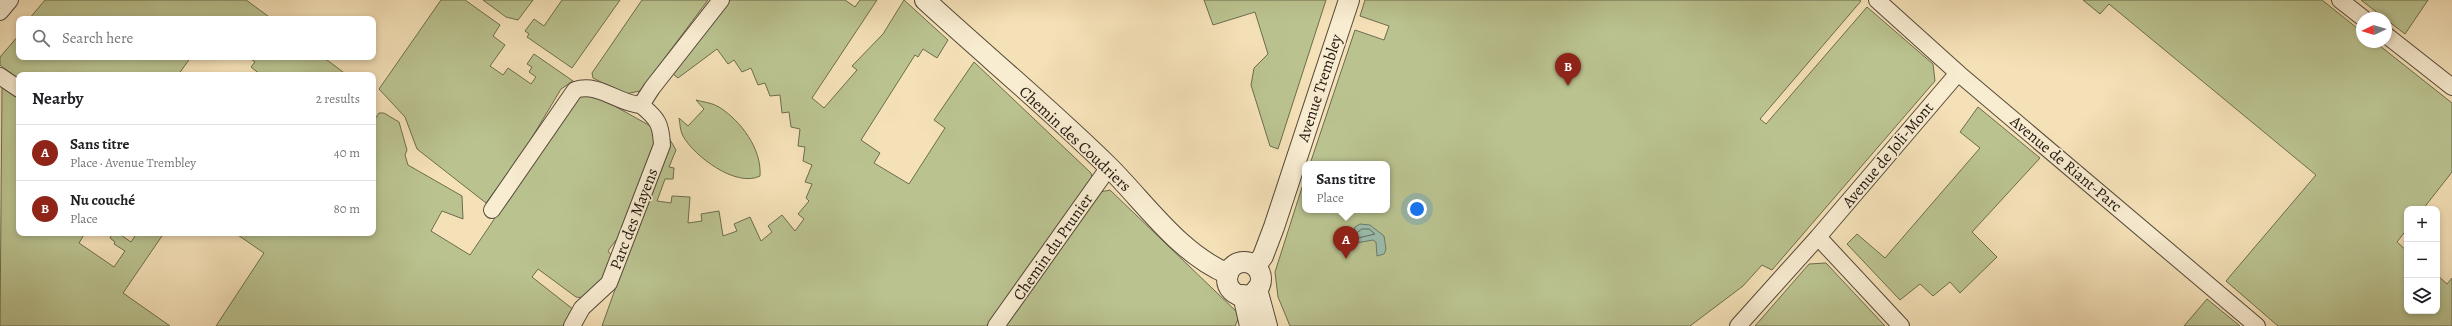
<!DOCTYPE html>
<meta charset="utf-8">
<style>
body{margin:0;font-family:Alegreya,serif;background:#f6f6f6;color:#202124}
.controls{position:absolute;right:12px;bottom:12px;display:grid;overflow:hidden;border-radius:8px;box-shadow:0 2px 6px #0003}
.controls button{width:36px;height:36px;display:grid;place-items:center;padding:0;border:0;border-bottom:1px solid #e0e0e0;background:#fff;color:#202124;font:20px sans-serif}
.compass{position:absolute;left:2356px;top:12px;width:36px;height:36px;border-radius:50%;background:#fff;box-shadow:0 2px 6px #0003;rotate:266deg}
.you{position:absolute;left:1417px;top:209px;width:14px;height:14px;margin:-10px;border:3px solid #fff;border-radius:50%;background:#1a73e8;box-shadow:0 0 0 6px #1a73e833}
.badge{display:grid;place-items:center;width:26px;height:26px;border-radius:50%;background:#8f2418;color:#fff;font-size:13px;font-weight:700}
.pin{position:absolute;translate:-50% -33px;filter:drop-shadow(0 1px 2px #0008)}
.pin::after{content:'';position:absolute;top:21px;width:14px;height:12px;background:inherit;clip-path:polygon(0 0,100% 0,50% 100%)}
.popup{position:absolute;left:1302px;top:161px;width:88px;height:52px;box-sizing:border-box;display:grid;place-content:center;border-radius:8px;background:#fff;filter:drop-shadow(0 1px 3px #0005);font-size:13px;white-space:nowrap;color:#757577}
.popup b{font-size:15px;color:#202124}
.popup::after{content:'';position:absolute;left:50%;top:100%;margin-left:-8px;border:8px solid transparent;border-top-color:#fff}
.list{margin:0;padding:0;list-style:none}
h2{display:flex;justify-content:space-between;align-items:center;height:52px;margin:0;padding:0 16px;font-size:17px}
h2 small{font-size:13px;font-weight:400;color:#757577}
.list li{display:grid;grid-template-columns:26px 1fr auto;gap:12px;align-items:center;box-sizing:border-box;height:56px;padding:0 16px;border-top:1px solid #e0e0e0}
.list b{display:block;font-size:15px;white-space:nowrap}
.list p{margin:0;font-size:13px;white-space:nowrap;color:#757577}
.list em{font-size:13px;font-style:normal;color:#757577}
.icon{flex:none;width:22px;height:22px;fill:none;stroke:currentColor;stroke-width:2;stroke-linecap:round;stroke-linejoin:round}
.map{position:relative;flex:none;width:2452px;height:326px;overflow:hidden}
.search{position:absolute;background:#fff;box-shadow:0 2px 6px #0003;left:16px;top:16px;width:360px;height:44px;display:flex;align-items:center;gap:10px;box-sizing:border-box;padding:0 14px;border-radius:8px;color:#757577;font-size:15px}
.panel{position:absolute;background:#fff;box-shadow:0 2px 6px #0003;left:16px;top:72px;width:360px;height:164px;border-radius:8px}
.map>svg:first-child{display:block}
</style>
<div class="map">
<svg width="2452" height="326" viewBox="0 0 2452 326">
<rect width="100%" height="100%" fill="#f5e1b8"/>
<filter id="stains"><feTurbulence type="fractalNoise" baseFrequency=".005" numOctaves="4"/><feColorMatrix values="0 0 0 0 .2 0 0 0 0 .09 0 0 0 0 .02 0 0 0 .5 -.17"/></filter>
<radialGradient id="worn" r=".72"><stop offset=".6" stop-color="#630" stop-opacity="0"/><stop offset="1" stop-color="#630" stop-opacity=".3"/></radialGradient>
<g fill="#bac390" stroke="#6d6c4f">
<path d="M45,0H246L272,19H29Z"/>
<path d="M441,0H465L500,25L493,36L505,45L490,66L503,75L508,68L531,84L536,77L529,72L532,67L527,64L534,54L573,81L561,89L522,154L486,203L417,149L405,117L379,89Z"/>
<path d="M483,0H533L518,20L506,17Z"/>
<path d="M562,0H620L572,68L527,37L529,34L525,31L534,19L544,26Z"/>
<path d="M642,0H708L640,91L625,94L593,78L592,73Z"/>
<path d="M730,0H845L855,7L860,0H877L812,98L824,108L857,70L852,66L883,34L904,0L948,40L937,58L923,49L918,57L915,55L861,140L880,153L874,163L909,184L945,128L934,120L974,62L1091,173L1093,181L987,326H602L669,138L676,150L669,167L674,168L673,179H665L657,201L671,203L672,196L690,197L688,223L702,221L701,214L719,211L723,236L737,231L734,224L750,217L761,241L772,232L768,226L782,215L795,231L804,219L798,214L809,201L806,198L812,184L805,182L812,165L803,161L805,147L798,146L800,129L791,127L789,112L782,113L780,95L770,96L765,83L758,85L751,68L742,72L734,60L728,64L717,49L678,78L673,74Z"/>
<path d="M1204,0H1326L1278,149L1270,146L1251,85L1254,68L1268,54L1255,12L1213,25Z"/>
<path d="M1365,0H1859L1861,1L1760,119L1766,124L1867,7L1933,64L1935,81L1772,270L1762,265L1743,286L1690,326H1290L1278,297L1275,272L1305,178V210H1387V164H1310L1355,30L1384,40L1389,26L1360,16Z"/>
<path d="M2083,0H2322L2362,32V42H2375L2452,103V172L2423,209H2407V229L2397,242L2407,251V311H2437V275L2447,284L2452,278V326H2278L2226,281L2316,175L2109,4L2100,14Z"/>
<path d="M2361,0H2428L2405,34Z"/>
<path d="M19,35V57H191L178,75H19V80L0,65V57Z"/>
<path d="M248,57H323L347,75H261L251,67L255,62Z"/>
<path d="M2,88L13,89L19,93V233H85L79,243L114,267L125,251L114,244L115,242L110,238L113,233H118L131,242L137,233H164L123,293L170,326H0Z"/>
<path d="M593,94L654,128L656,145L622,239L616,240L608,251L612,256L602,284L584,298L576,297L538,269L532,277L574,310L566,326H216L264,253L235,233H373V122L379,113H384L399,122L407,150L405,155L408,165L462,196L463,219L442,211L431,231L470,255L576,98Z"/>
<path d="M696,100C703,102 713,103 719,107C741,121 762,149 760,176C736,188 694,156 683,136C680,131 680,123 679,118L688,126L704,109Z"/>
<path d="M1978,107L2040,158L1972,232L1997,257L1960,293L1950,282L1933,296L1920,284L1900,300L1847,244L1857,234L1885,258L1980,148L1960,132Z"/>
<path d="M1110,190L1240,315L1235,326H1003L1100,192Z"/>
<path d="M1826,263L1885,326H1755L1809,264Z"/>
<path d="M2207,299L2240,326H2184Z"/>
</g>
<path fill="#9cbead" stroke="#6a7b6d" d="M1360,224L1370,225L1384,236L1386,249L1384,254L1377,256L1376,242L1373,240L1356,243L1353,239L1355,227Z"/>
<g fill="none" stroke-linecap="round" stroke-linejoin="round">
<path stroke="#5e6a5e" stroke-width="1" d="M1362,229H1369L1375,234L1358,238L1356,234Z"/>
<defs>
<g id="minor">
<path d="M1877,0L1958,73L2257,326"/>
<path d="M2340,0L2363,18"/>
<path d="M0,12L10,0"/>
<path d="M2386,35L2452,87"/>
<path d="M0,76L19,89"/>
<path d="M492,210L575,90C599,82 618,104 641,105L652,88L721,0"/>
<path d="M1818,237L1901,326"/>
<path d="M572,326L582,308L609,283L662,145C661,124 658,119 641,105"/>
<path d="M996,326L1109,167"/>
<path d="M1738,326L1818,237L1958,73"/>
</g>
<g id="tertiary">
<path d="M925,0C986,56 1050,109 1109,167C1146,204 1179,253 1228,274"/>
<circle cx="1244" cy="279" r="17"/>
<path d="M1256,266L1263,256L1274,227L1349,0"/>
<path d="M1257,289L1267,326"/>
<path d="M1243,295L1250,326"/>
</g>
</defs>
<use href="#minor" stroke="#554938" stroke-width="18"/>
<use href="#tertiary" stroke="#554938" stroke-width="22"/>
<use href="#minor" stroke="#f8ecd1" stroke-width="16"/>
<use href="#tertiary" stroke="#f8ecd1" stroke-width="20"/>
</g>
<g text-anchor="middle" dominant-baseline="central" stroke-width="3.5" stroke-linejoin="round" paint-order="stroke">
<g font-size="16" fill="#20160e" stroke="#f8ecd1">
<text transform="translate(1320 88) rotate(-72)">Avenue Trembley</text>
<text transform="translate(1075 139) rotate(43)">Chemin des Coudriers</text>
<text transform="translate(1888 155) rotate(-50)">Avenue de Joli-Mont</text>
<text transform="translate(2066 164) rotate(40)">Avenue de Riant-Parc</text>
<text transform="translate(634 219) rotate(-69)">Parc des Mayens</text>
<text transform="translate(1053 247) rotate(-55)">Chemin du Prunier</text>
</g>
</g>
<rect width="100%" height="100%" filter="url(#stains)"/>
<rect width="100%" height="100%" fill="url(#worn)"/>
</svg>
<div class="controls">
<button>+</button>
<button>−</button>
<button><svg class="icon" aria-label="layers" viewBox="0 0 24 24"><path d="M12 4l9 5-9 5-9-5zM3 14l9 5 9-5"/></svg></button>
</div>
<svg class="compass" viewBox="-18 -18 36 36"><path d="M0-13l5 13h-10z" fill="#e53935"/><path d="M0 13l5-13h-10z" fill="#757577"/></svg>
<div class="you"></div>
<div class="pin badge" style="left:1346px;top:259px">A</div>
<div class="popup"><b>Sans titre</b>Place</div>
<div class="pin badge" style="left:1568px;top:86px">B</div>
<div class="search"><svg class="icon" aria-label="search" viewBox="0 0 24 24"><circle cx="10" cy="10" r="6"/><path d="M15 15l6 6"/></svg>Search here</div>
<section class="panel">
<h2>Nearby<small>2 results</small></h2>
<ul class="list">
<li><span class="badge">A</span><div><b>Sans titre</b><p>Place · Avenue Trembley</p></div><em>40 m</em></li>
<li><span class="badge">B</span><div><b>Nu couché</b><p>Place</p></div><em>80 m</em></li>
</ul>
</section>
</div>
